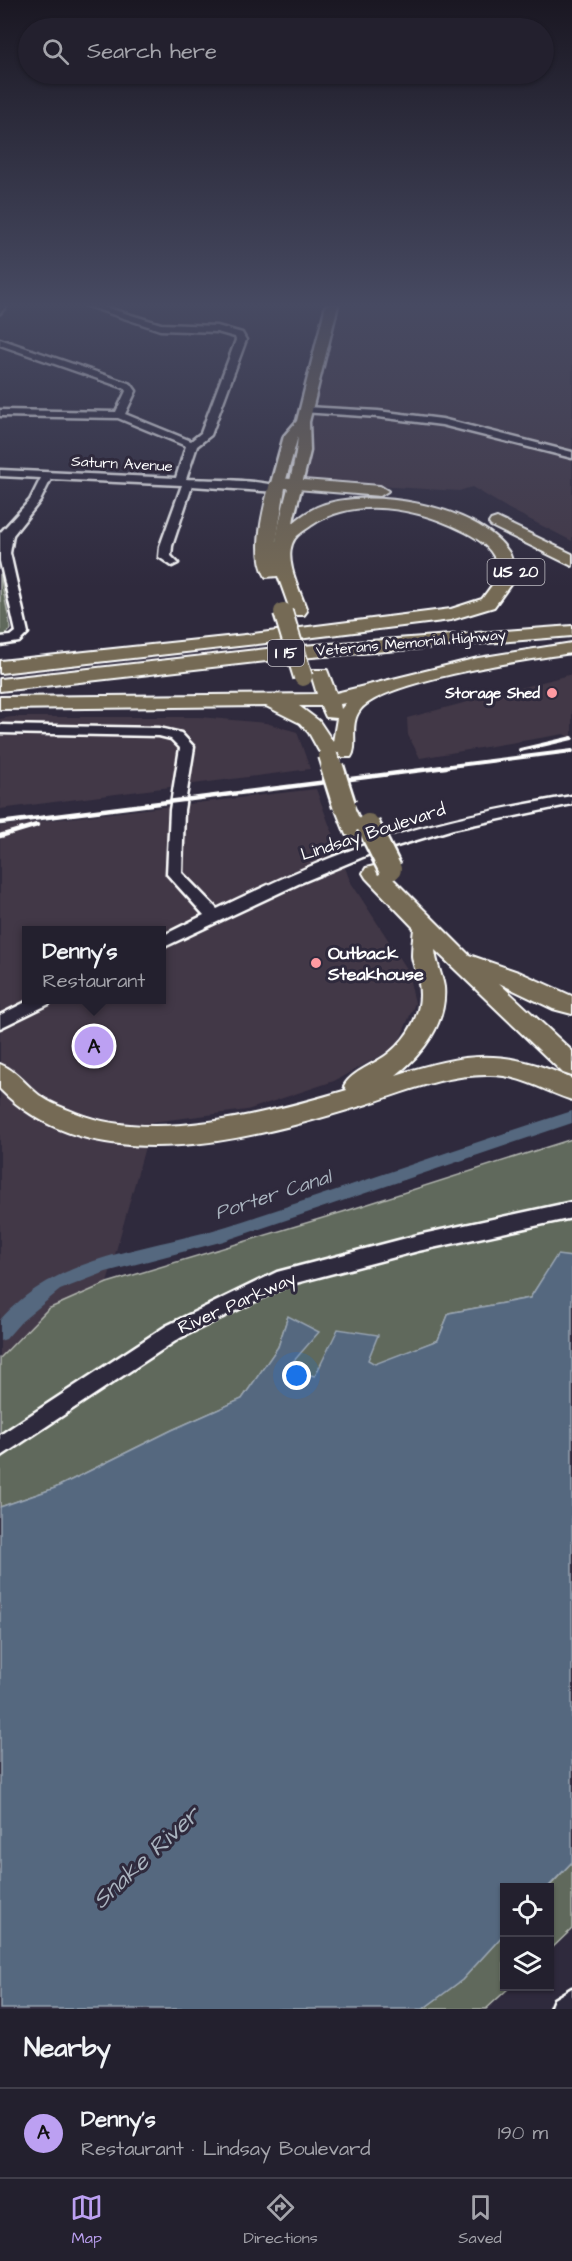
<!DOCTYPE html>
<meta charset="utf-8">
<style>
body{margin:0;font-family:"Architects Daughter",sans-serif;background:#2b2836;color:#f1f3f6}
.controls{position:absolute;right:18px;bottom:18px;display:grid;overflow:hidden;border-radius:0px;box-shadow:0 2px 4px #0004}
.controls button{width:54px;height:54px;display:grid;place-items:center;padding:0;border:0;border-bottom:2px solid #403e4a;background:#23202e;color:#f1f3f6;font:30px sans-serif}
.you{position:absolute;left:297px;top:1376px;width:21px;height:21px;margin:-15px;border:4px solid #fff;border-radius:50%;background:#1a73e8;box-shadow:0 0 0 9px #1a73e833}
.badge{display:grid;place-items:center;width:39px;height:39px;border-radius:50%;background:#bca0f2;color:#111;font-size:20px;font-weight:700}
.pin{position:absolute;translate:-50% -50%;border:3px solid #fff;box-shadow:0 2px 6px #0006}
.popup{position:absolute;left:22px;top:926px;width:144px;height:78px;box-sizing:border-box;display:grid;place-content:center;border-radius:0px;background:#23202e;filter:drop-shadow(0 2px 4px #0005);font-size:20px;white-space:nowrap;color:#a3a3aa}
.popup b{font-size:22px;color:#f1f3f6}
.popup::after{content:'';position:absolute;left:50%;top:100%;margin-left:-12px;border:12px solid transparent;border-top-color:#23202e}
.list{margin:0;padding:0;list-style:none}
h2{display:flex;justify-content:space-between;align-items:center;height:78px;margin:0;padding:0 24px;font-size:26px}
h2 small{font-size:20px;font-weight:400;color:#a3a3aa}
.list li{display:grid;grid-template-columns:39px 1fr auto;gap:18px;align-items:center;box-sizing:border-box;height:90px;padding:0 24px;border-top:2px solid #403e4a}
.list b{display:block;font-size:22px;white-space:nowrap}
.list p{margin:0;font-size:20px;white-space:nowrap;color:#a3a3aa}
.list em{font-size:20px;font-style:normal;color:#a3a3aa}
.icon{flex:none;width:33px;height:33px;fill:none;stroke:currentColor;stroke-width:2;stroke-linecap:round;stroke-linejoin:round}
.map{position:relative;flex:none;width:572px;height:2009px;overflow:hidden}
.search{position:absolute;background:#23202e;box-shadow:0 2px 4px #0004;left:18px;right:18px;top:18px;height:66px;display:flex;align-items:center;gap:15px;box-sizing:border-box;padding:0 21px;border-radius:33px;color:#a3a3aa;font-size:22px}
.sheet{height:168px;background:#23202e}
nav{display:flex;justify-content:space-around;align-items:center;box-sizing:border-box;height:84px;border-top:2px solid #403e4a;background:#23202e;font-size:16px;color:#a3a3aa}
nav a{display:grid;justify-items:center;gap:3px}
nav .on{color:#bca0f2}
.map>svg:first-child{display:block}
</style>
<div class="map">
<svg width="572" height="2009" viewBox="0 0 572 2009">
<rect width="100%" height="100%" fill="#2f2a3d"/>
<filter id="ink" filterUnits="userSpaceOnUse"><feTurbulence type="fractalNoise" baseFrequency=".0167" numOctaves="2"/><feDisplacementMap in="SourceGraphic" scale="12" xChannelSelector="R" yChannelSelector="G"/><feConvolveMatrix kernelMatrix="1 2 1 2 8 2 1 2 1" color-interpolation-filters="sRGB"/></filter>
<g filter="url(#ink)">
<g fill="#423847" fill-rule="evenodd">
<path d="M332,305H572V541L509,509L472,487L459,491L295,481L303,422Z"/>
<path d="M572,674V740L564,734L420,758L408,735L407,718Z"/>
<path d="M12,717H200L266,723L297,732L310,769L0,809V719Z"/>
<path d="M316,789L350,881L407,969L415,1003L397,1047L334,1081L247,1110L152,1122L107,1283L48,1309L0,1358V826ZM26,930H162V1000H26Z"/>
</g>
<g fill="#61695c" stroke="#b0b4ae" stroke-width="1.5">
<path d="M0,574L11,629L3,638L0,637Z"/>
<path d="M572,1139V1257L557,1256L530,1298L449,1313L438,1340L375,1365L368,1360L315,1376L284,1371L288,1316L278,1347L242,1399L172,1430L55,1488L0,1507V1358L48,1309L107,1283L346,1211Z"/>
<path d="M572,1862V1929L550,1950L548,1888Z"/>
<path d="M504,1934V1986L510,1987L486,2009H423L462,1980Z"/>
</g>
<path fill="#54687f" stroke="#98a4b2" stroke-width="1.5" d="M557,1255L572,1257V1862L548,1887L504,1888V1934L462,1980L423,2009H0V1507L55,1488L172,1430L242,1399L278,1347L288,1316L319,1332L285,1371L315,1376L338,1329L378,1335L368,1360L375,1364L438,1340L449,1313L530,1298Z"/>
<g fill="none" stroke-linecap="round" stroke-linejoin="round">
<path fill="#54687f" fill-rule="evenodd" d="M572,1111V1123L224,1241L106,1272L60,1290L21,1322L6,1339L0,1341V1320C59,1253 147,1251 227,1226C342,1189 457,1148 572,1111Z"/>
<defs>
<g id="minor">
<path d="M0,305H7L0,313Z"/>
<path d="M84,305H98L161,324L217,326L242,333L246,340L211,435L197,446L186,479C205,480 270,479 282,489L277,492L192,486L172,546L171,556L178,563L172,566L159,557L160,546L182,485L51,479L40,501L13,535L10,553L28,633L19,642L0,645V637L11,636L16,632L0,561V533L30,500L41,478L0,476V470L176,478L186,446L118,418L0,416V410L116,412L126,391L124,388L0,345V339L131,384L136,391L125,414L191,441L201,433L236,340L235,337L217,332L160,330Z"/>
<path d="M306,407L378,411L442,419L572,452V458L442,425L378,417L302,412V408Z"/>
<path d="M0,725L159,728L181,733L194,747L184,810L182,873L217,909C263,887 310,865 359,847C428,823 500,808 572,796V804L453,829L370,854L298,884L162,948V936L204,915L167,874L170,810L180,748L171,739L159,736L0,733Z"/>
<path d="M30,1000H51L49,1004L0,1028V1015Z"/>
<path d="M572,1202V1218L418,1251L288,1285L180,1338L0,1457V1435L166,1326L277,1272L418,1235Z"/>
<path d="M572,1988V2009H550L554,1999Z"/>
</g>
<path id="major" d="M326,305H338L309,422L310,451L294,517L289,549L282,553L275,549C279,510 295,475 298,436L285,483L278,487L271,483L284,436L297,421Z"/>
<g id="highway">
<path d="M278,478L380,486L388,491L380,496L285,488L276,543C285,528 302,514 317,507C366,486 477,505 508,551C513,558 513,570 515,578L494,607L451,620L266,643L0,673V661L245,635L451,609L482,599L498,577C496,571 497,560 493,555C487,544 472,535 461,530C416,508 356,496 312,525C304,531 295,535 292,544C285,564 301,592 307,611L304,615H292L278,576L266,577C251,553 264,508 270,483Z"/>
<path d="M497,518L572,554V566L491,526L489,523L491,520Z"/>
<path d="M572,626V636L275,660L0,691V679L275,648Z"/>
<path d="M572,643V653C529,659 387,680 361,709C348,724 359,745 351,757H337L334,750L326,753L319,751L309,733L300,723L266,706L0,709V697L317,694L311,674L313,670H327L336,693L478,658ZM346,703L341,709L340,704ZM299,706H321L326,717L337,718L333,742L319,721Z"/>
<path d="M344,798L351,800L364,830L360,835L353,837L346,835L334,805L337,800Z"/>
<path d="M374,866L382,868L469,955L521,973L572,996V1014L553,1009L499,983L572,1051V1076L563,1073L435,950C436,963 442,974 444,987C447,1023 423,1054 396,1075C465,1053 504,1047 572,1079V1100C544,1091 521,1075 490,1075C447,1074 407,1091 367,1104C256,1138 94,1185 0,1089V1064C16,1070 26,1085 39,1095C49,1103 64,1108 76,1113C154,1144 269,1113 347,1090L344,1086C352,1071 376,1064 389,1053C409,1037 424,1011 419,984C418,974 413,966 412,956C412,947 413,938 414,928L366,878L363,873L366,868Z"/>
</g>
</defs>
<use href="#minor" stroke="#fff" stroke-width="5"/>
<use href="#major" stroke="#fff" stroke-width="5"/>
<use href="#highway" stroke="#fff" stroke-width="4"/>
<use href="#minor" fill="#2f2a3d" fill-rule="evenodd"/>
<use href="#major" fill="#746b55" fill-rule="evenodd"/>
<use href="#highway" fill="#746b55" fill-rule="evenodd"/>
<g stroke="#fff" stroke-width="4">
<path d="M520,750L572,738"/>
<path d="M434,768L572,751"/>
</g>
<g stroke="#fff" stroke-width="4.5">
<path d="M0,823L446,767"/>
<path d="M0,836L37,825"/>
</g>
<defs>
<g id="highway-bridge-far1">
<path d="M283,612L303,677"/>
<path d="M328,755L332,768"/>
</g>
<g id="highway-bridge">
<path d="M332,767L344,805"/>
<path d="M368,825L390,869"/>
</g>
</defs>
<use href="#highway-bridge-far1" stroke="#fff" stroke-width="22" stroke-linecap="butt"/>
<use href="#highway-bridge" stroke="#fff" stroke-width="27" stroke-linecap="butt"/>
<use href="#highway-bridge-far1" stroke="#746b55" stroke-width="18"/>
<use href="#highway-bridge" stroke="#746b55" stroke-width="22"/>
</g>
</g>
<linearGradient id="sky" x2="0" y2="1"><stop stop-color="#1a1722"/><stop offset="0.52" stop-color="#474a62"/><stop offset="1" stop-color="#474a62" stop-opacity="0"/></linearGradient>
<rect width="572" height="587" fill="url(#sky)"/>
<g fill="#ff9aa2" stroke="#2f2a3d" stroke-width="2">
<circle cx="552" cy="693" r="6"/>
<circle cx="316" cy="963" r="6"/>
</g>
<g text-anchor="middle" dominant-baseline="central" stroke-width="6" stroke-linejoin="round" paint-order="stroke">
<g font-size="15" fill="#fff" stroke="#2f2a3d">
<text transform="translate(122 464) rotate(3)">Saturn Avenue</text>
<text transform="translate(411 643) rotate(-5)">Veterans Memorial Highway</text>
</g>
<g font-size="15" font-weight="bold" fill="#fff" stroke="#2f2a3d" text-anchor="end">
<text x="540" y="693">Storage Shed</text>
</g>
<g fill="#2f2a3d" stroke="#c1bfc5" stroke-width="1.5">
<rect x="487.5" y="559" width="57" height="26" rx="4.5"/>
<rect x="268" y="640" width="36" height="26" rx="4.5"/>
</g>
<g font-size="16" font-weight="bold" fill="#fff">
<text x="516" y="572">US 20</text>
<text x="286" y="653">I 15</text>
</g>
<g font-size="18" fill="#fff" stroke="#2f2a3d">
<text transform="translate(373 832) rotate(-18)">Lindsay Boulevard</text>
<text transform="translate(237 1303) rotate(-24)">River Parkway</text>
</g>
<g font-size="18" font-weight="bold" fill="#fff" stroke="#2f2a3d" text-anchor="start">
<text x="328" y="953">Outback<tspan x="328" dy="21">Steakhouse</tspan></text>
</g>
<g font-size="20" font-style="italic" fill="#aab4bf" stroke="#2f2a3d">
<text transform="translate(273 1195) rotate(-18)">Porter Canal</text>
</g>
<g font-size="24" font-style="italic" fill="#aab4bf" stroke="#2f2a3d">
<text transform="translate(146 1858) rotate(-43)">Snake River</text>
</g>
</g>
</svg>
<div class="controls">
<button><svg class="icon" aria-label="locate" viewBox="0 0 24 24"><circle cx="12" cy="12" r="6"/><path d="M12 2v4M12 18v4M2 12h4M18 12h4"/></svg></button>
<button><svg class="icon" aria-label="layers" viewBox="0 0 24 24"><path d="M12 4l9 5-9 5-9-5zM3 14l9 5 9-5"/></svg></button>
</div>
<div class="you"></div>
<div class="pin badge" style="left:94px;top:1046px">A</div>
<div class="popup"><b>Denny's</b>Restaurant</div>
<div class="search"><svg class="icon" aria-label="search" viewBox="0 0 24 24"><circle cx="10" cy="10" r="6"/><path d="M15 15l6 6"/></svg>Search here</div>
</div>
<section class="sheet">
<h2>Nearby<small></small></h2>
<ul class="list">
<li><span class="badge">A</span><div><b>Denny's</b><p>Restaurant · Lindsay Boulevard</p></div><em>190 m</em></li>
</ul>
</section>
<nav>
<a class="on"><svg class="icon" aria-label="map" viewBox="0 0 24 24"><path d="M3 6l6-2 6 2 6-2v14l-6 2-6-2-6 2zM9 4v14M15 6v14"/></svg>Map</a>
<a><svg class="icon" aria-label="directions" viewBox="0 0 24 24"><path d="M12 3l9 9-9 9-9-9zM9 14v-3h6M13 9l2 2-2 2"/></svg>Directions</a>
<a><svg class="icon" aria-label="saved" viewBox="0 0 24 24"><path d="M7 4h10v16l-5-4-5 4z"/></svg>Saved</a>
</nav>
